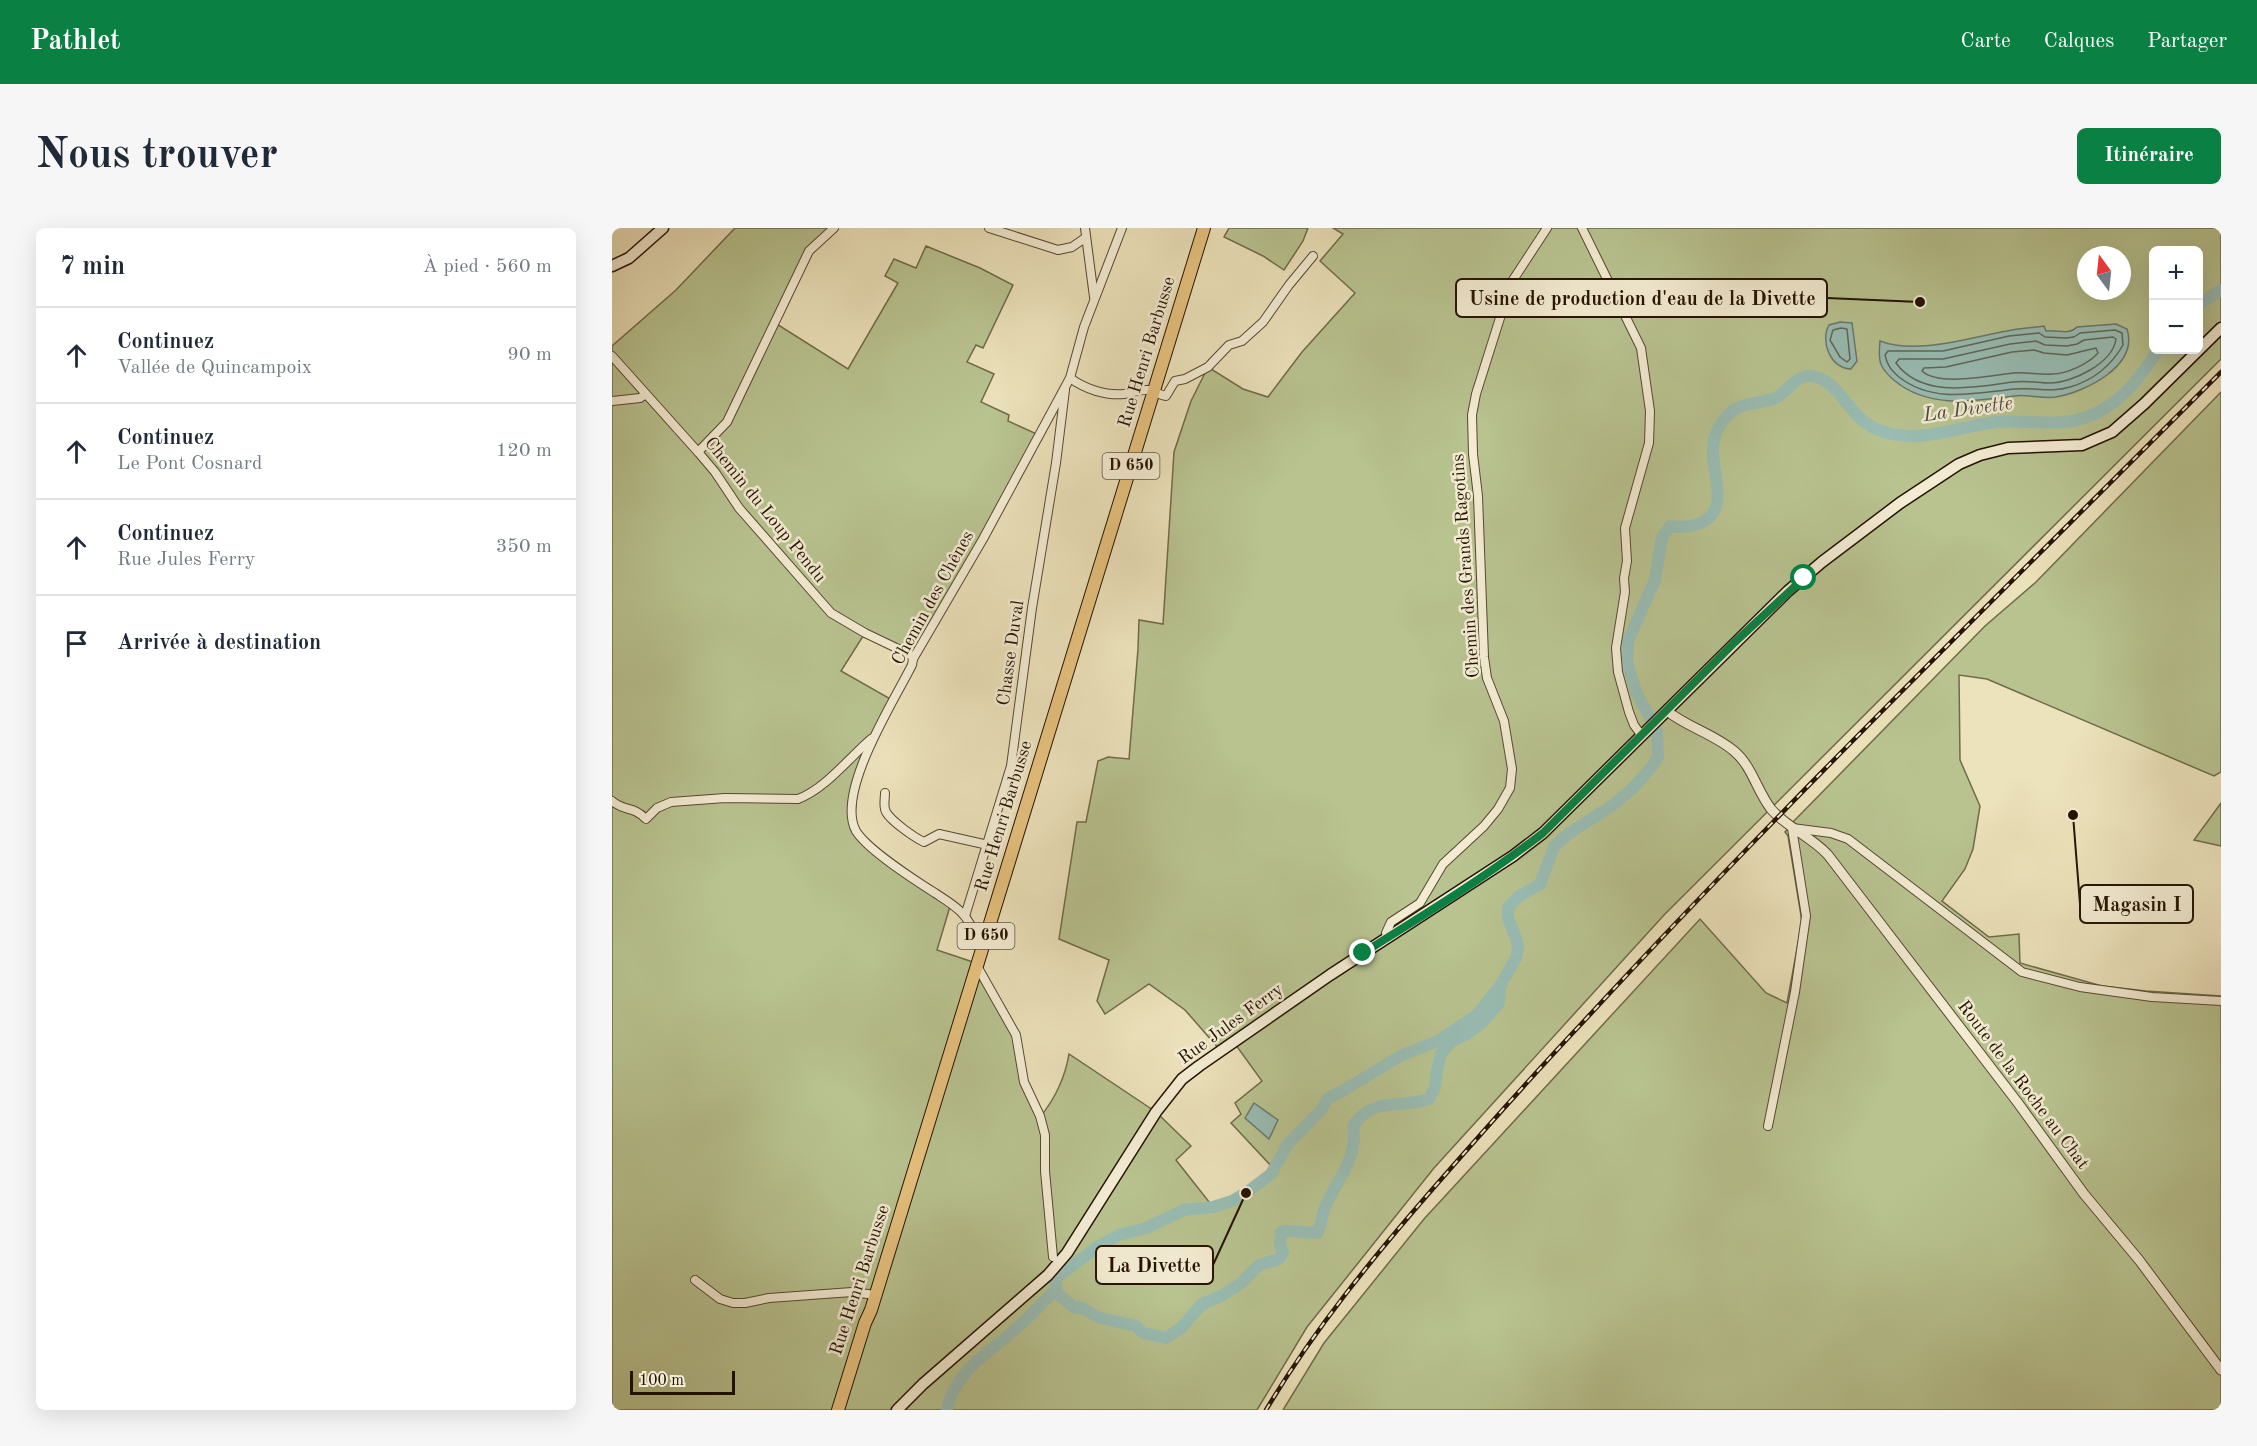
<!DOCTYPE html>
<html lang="fr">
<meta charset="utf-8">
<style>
body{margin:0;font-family:"Old Standard TT",serif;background:#f6f6f7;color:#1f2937}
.controls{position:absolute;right:18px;top:18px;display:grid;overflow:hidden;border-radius:9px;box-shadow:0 6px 24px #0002}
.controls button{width:54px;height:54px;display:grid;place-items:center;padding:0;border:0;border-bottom:2px solid #e0e1e3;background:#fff;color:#1f2937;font:30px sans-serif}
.compass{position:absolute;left:1465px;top:18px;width:54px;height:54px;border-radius:50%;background:#fff;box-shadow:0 6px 24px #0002;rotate:345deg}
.scale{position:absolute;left:18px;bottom:15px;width:105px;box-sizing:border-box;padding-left:6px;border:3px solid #251302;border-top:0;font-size:16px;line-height:21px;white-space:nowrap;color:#251302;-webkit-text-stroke:4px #f3ecd3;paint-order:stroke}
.stop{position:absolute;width:18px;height:18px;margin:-14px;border:4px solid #0b8043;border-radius:50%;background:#fff}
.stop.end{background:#0b8043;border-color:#fff;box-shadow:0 2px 6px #0008}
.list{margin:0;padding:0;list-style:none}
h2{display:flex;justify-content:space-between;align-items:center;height:78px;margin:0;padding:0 24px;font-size:26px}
h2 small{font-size:20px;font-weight:400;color:#747a83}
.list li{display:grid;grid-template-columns:39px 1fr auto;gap:18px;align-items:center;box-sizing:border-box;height:96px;padding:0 24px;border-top:2px solid #e0e1e3}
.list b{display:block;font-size:22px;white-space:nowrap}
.list p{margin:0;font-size:20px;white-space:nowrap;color:#747a83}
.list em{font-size:20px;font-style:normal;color:#747a83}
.icon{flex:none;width:33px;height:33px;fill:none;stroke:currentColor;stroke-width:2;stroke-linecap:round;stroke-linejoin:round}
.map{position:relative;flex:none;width:1609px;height:1182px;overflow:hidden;border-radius:9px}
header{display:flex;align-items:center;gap:36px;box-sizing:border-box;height:84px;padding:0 30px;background:#0b8043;color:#fff}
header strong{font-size:28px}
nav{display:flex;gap:33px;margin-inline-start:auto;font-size:21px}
.intro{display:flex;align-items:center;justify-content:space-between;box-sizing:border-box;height:144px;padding:0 36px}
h1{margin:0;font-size:42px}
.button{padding:15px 27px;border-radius:9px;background:#0b8043;color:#fff;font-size:21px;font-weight:700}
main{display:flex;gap:36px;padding:0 36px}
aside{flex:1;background:#fff;border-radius:9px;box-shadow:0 6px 24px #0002}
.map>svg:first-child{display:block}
</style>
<header>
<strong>Pathlet</strong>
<nav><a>Carte</a><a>Calques</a><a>Partager</a></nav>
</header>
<div class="intro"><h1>Nous trouver</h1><a class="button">Itinéraire</a></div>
<main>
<aside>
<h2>7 min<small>À pied · 560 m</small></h2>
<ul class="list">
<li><svg class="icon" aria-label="ahead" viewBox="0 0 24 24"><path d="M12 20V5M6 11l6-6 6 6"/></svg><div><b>Continuez</b><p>Vallée de Quincampoix</p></div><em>90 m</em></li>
<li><svg class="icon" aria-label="ahead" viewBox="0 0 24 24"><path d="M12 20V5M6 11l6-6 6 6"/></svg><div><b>Continuez</b><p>Le Pont Cosnard</p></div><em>120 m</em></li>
<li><svg class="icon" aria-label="ahead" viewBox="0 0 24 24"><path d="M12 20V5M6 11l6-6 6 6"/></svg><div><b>Continuez</b><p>Rue Jules Ferry</p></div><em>350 m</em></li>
<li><svg class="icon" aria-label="arrive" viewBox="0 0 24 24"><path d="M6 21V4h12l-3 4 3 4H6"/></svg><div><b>Arrivée à destination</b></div></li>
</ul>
</aside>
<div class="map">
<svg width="1609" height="1182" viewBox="0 0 1609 1182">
<rect width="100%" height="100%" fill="#ece2bb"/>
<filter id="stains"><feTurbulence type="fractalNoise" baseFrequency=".00333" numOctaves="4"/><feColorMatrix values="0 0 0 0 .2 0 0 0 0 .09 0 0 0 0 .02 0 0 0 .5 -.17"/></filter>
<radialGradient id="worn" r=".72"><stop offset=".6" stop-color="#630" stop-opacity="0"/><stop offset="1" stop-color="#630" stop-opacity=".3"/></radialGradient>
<g fill="#b8c390" stroke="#6e6b49" stroke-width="1.5" fill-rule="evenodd">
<path d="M123,0H222L197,23L163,95L236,141L286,55L273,48L282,31L304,40L314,18L368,40L401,57L371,120L364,117L355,134L382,146L369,174L397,187L396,193L427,207L301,431L253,405L229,443L282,473L247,543L242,596L252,612L339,675L325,722L358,733L365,738L404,807L409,843L429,888C444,869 453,850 457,826L544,884L579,918L564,932L601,979C623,972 649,960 662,941L619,895L629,886L623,875L650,853L621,813L608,822L573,782L537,756L493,786L485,773L497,732L447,711L465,594H474L486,533L496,529L517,531L526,421L527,392L551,396L562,224L579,173L596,139L631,161L656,169L690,124L743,65L708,33L731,6L721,0H1609V131L1052,687L822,940L695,1099L645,1182H0V118L64,62ZM1542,22H1586V122H1542ZM1474,27H1510V63H1474Z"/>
<path d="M617,0H696L691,13L672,42L651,28L612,9Z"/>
<path d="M1609,164V544L1602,548L1375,451L1347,447L1348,532L1368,578L1361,621L1353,641L1330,673L1377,709L1407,706L1408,735L1490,758L1534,763L1609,768V1182H671L712,1115L812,991L1088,691L1154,765L1175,775L1190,694L1176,608L1173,604L1182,593L1373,398L1424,354Z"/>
<path d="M1609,575V618L1582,612Z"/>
</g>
<g fill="#99bdb4" stroke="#6b796d" stroke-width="1.5">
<path d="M1228,94L1240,95L1245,133L1239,141C1218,140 1208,113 1217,97Z"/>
<path d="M1504,96L1515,101C1527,138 1473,164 1444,169C1430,171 1416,166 1402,168C1362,173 1317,181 1283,153C1267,140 1266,133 1268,113C1304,127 1356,110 1395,103C1407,100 1419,100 1432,98L1434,103C1446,101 1456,108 1465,99Z"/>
<path d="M642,875L666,892L657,911L633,890Z"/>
</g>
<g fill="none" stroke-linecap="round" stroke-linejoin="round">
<g stroke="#5f685b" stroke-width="1.5">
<path d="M1229,100L1235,101L1238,131L1235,134L1228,129L1218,112L1221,102Z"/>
<path d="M1503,102L1510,105L1511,117C1499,138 1482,152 1458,159C1439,165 1422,159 1403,161C1364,165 1321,176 1287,149C1279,142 1275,137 1273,127L1276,123H1331L1397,108L1427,105L1433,109L1454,110L1462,109L1468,105Z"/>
<path d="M1501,109L1504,111C1501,135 1460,155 1438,155C1426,155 1414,152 1401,154C1364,159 1310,171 1284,135L1287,131H1331L1398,116L1424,113L1433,117L1455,118L1465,116L1472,112Z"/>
<path d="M1484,120L1486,125C1476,136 1455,146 1440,146C1427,147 1415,144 1402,145C1380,147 1327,159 1310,143L1312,140L1334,139L1400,124L1422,122L1432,125L1455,127Z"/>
</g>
<g stroke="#99bdb4" stroke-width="12">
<path d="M1586,77L1609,62"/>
<path d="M442,1063L463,1080L468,1079L488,1090L524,1098L531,1105L554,1110L569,1100L590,1076L611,1067L628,1056L647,1037L667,1031L671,1025L668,1016L669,1004C679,1001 693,1005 705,1005C710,997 709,990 712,982C723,953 747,931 741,898C761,868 788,881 817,871L823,859L825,842L829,826L839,814L855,806L870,795L887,775L888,758"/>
<path d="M335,1182C342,1142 382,1122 409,1096C421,1086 431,1074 442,1063L444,1059L443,1051L485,1019L507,1007L534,1000L572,982L601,979L620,973L634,965L659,946L676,916L709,882L716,870L729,864L788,828L826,813L865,787L888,758L904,730L906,721L905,713L896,690V680L906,669L928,656L942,619L956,606L1001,577L1021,560L1042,536L1046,528L1045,503L1025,466L1015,434L1016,413L1043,352L1050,309L1058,298C1070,300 1079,299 1089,295C1122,279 1095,239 1102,212C1104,203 1112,190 1118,185C1130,174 1147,176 1161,171C1175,166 1183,147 1198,148C1227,150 1236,189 1264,201C1303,218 1344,199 1384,194C1414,191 1445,200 1475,189C1508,177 1528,150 1546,122"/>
</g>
<defs>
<g id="minor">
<path d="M377,0L446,22L460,19L473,10"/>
<path d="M473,0L482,69"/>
<path d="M970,0L1029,120L1038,183L1037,215L1013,300L1015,333L1012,350L1013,364L1004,420L1006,444L1017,484L1022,497L1030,508"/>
<path d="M0,128L86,224L103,244L127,280L219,385L253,405L299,427L301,431"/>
<path d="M458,150C473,161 494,168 512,166C520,165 528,161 536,162C543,163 547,167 554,168L563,153L573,151L596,139L617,117L630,113L651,94L677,57L701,28"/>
<path d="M0,173L28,170L34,166"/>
<path d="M86,224L115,194L197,23L222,0"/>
<path d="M273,565C273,571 271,578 274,584C279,593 303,610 312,614L327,606L376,617"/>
<path d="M0,573C13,584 20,577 34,591L45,580L59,574L113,570L186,571C213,561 237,530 259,511"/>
<path d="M353,688L399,538L420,380L444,235L453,162"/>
<path d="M374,708C354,700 361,695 349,684C341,676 332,671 323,665C304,653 255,621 244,603C223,565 282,473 300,437L301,431L371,311L458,150L472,99L510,0"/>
<path d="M776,710L774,705L779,694L808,675L831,636L872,598L886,581L898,560L900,541L892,493L875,450L872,429L866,268L861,226L860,187L864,166L899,55L935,0"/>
<path d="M365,738L404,807L412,854L428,888L433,907V943L441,1029"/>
<path d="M1156,898L1183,764L1194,688L1180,600L1219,605L1236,611L1410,744L1468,759L1540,769L1609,773"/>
<path d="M83,1052L108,1071L121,1075H133L157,1070L240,1064L263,1067"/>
</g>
<path id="tertiary" d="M1055,483C1075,499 1102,506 1122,523C1140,538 1145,563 1159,581C1175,600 1199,608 1216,627L1406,875L1472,966L1527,1032L1609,1142"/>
<g id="secondary">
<path d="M0,38L17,30L51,0"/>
<path d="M285,1182L311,1156L436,1047L455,1025L544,884L570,851L587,838L718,747L901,628L931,605L1176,363L1210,334L1288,275L1347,236L1368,227L1396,220L1470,217L1500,204L1532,176L1609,100"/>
</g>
<path id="primary" d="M226,1182L253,1095L259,1082L592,0"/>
</defs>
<use href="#minor" stroke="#574730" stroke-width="10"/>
<use href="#tertiary" stroke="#574730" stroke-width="11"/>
<use href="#secondary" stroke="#251302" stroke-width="13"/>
<use href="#primary" stroke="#251302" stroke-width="14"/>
<use href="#minor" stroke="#f3ecd3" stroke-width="8"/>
<use href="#tertiary" stroke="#f3ecd3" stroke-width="9"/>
<use href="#secondary" stroke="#f3ecd3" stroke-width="10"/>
<use href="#primary" stroke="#e6c17e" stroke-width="12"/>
<defs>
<path id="rail" d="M654,1182C703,1100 762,1028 825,956C873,901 922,846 972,793C1178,570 1395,359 1609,144"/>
</defs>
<use href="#rail" stroke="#251302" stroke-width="4.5"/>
<use href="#rail" stroke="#f3ecd3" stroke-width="2" stroke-dasharray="7" stroke-linecap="butt"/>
</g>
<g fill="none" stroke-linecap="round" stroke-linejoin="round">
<path stroke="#0b8043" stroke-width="8" d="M751,725C812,687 874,649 931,605L1123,414L1192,350"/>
</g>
<g text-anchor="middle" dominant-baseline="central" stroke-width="5" stroke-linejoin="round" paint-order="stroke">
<g fill="#f3ecd3" stroke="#635441" stroke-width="1.5">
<rect x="490.5" y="225" width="57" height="26" rx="4.5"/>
<rect x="345.5" y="695" width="57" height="26" rx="4.5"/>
</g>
<g font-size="16" font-weight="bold" fill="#251302">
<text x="519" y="238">D 650</text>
<text x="374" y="708">D 650</text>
</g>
<g font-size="18" fill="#251302" stroke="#f3ecd3">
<text transform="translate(535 124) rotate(-73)">Rue Henri Barbusse</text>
<text transform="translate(153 282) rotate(51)">Chemin du Loup Pendu</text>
<text transform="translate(854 338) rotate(-94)">Chemin des Grands Ragotins</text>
<text transform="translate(321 370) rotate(-61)">Chemin des Chênes</text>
<text transform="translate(399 425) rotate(-82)">Chasse Duval</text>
<text transform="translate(392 588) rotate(-73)">Rue Henri Barbusse</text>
<text transform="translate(619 796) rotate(-36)">Rue Jules Ferry</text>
<text transform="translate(1411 857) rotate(53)">Route de la Roche au Chat</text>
<text transform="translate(248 1052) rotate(-72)">Rue Henri Barbusse</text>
</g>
<g font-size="20" font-style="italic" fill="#4e4e40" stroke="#f3ecd3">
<text transform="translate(1356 182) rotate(-8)">La Divette</text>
</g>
</g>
<path fill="none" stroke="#251302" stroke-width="2" d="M1308 74L1215 70M1461 587L1468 676M634 965L601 1037"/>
<g fill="#251302" stroke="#f3ecd3" stroke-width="2">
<circle cx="1308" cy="74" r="6"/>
<circle cx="1461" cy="587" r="6"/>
<circle cx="634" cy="965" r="6"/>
</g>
<g fill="#f3ecd3" stroke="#251302" stroke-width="2">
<rect x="844" y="51" width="371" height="38" rx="6"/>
<rect x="1468" y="657" width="113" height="38" rx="6"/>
<rect x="484" y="1018" width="117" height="38" rx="6"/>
</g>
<g font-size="20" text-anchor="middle" font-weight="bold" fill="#251302">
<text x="1030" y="77">Usine de production d'eau de la Divette</text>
<text x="1525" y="683">Magasin I</text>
<text x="542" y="1044">La Divette</text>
</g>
<rect width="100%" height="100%" filter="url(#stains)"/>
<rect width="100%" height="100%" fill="url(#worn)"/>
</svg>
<div class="controls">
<button>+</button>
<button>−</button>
</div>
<svg class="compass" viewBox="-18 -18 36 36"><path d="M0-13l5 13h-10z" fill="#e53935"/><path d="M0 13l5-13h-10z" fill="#747a83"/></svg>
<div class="scale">100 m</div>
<div class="stop" style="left:1192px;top:350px"></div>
<div class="stop end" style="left:751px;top:725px"></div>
</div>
</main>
